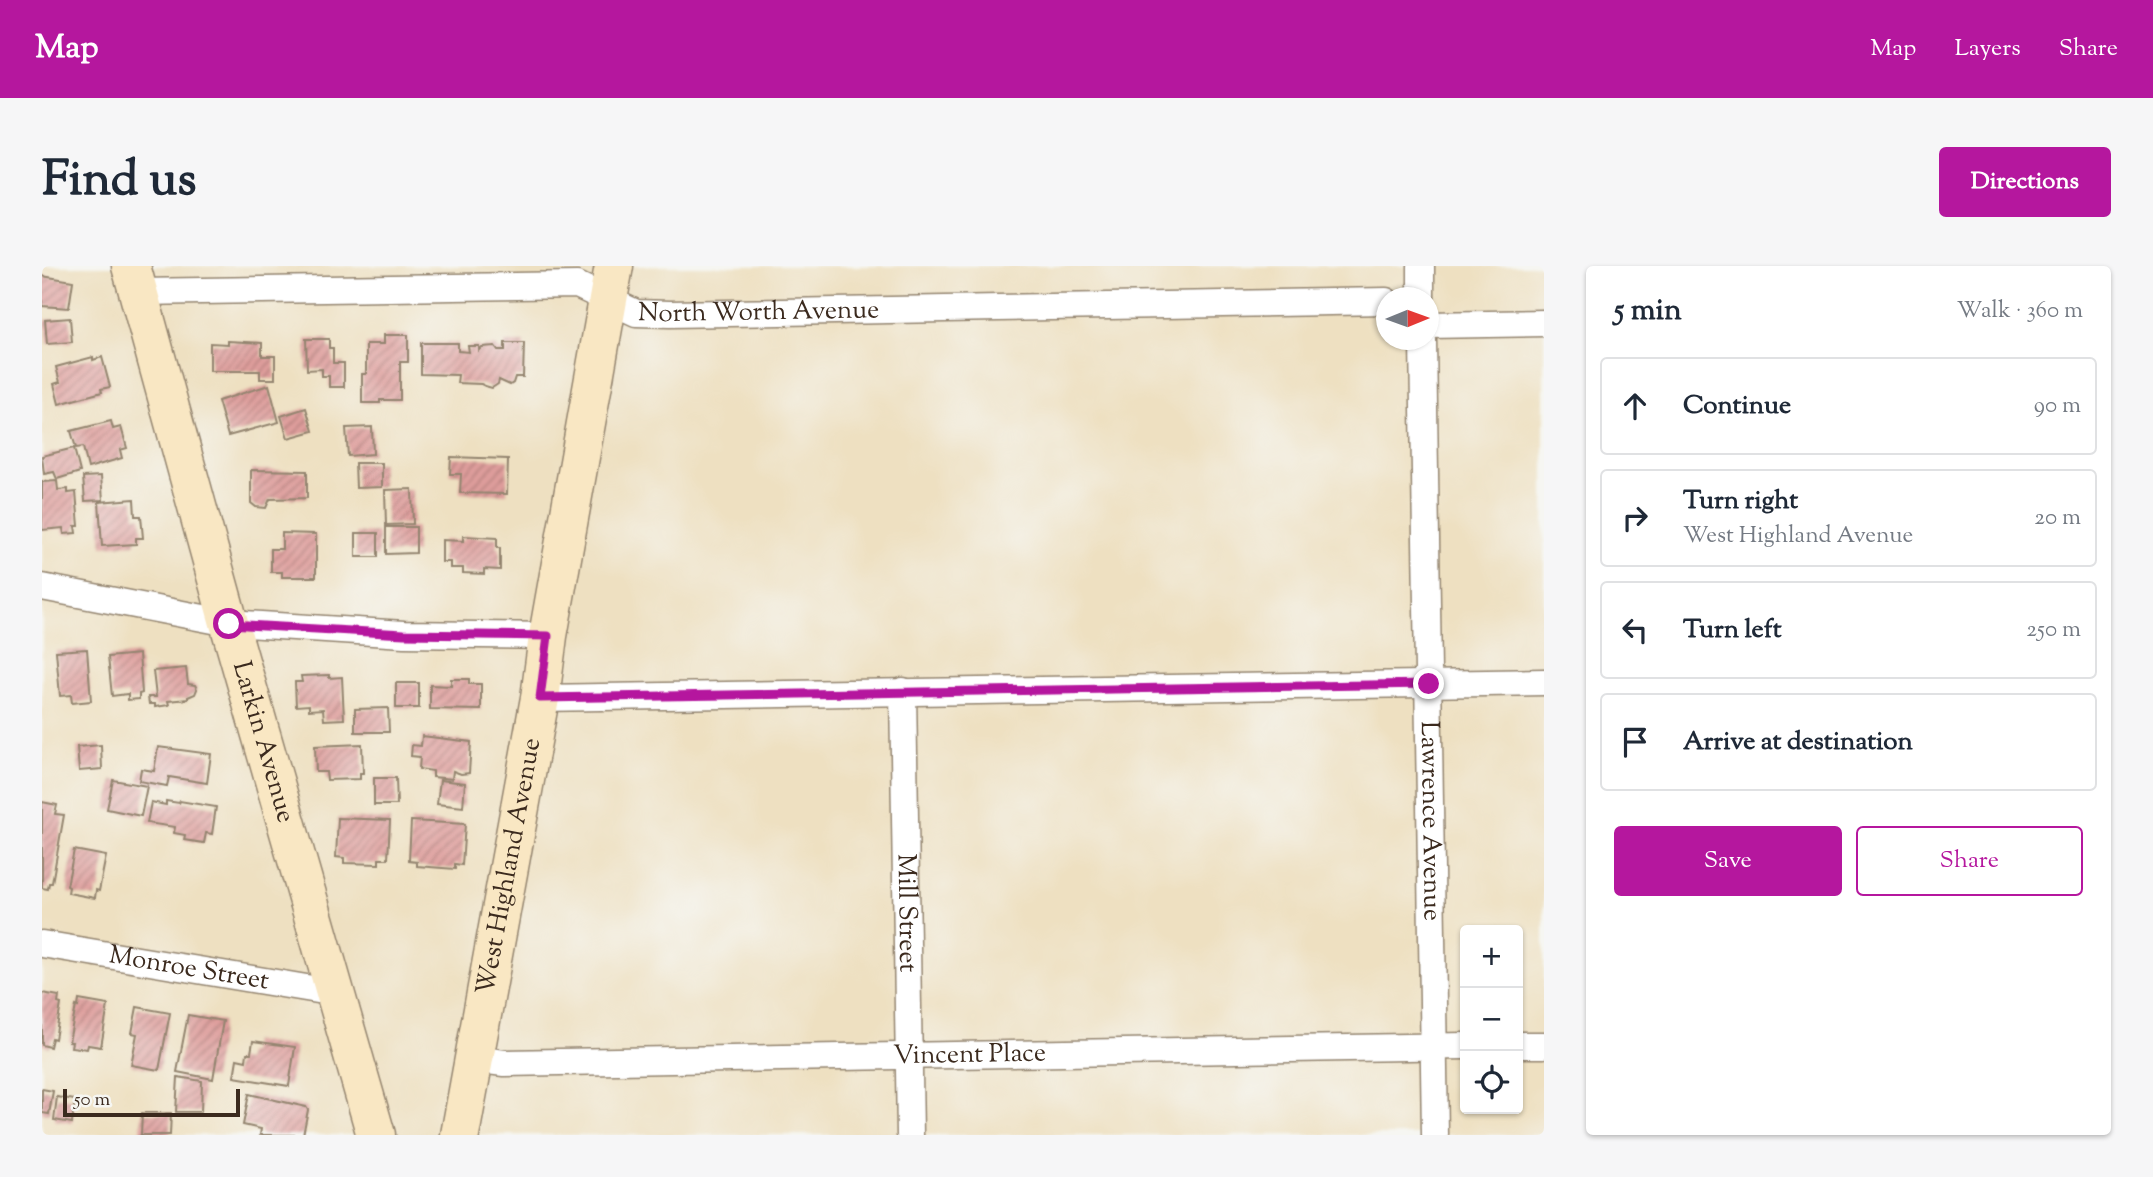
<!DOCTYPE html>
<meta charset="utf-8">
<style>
body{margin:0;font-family:"Sorts Mill Goudy",serif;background:#f6f6f7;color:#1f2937}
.controls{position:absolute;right:21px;bottom:21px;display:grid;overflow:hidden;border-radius:7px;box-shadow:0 2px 5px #0004}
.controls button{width:63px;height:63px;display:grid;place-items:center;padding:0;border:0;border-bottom:2px solid #e0e1e3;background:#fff;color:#1f2937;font:35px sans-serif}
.compass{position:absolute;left:1334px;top:21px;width:63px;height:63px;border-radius:50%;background:#fff;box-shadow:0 2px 5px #0004;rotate:89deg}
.scale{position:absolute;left:21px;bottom:18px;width:177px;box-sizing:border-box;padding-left:7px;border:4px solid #3b2a1e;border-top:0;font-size:19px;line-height:24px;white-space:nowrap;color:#3b2a1e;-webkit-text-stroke:5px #f6f6f2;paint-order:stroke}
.stop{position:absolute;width:21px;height:21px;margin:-16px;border:5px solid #b5179e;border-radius:50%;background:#fff}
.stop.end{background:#b5179e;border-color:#fff;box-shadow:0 2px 7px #0008}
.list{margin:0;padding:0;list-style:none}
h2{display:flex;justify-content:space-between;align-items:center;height:91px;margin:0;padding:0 28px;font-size:30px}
h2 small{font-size:23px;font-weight:400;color:#747a83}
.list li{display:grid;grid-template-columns:46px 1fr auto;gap:21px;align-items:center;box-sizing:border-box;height:98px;margin:0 14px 14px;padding:0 14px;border:2px solid #e0e1e3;border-radius:7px}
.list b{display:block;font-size:26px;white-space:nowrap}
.list p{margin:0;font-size:23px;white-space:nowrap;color:#747a83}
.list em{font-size:23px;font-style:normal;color:#747a83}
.actions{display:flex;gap:14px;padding:21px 28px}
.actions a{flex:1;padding:16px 0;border:2px solid #b5179e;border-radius:7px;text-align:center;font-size:24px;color:#b5179e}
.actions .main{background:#b5179e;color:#fff}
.icon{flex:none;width:38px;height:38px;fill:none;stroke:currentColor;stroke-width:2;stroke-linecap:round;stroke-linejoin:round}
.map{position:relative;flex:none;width:1502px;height:869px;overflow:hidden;border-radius:7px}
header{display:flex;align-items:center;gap:42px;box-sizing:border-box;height:98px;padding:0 35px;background:#b5179e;color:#fff}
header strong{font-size:33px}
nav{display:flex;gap:38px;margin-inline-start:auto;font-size:24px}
.intro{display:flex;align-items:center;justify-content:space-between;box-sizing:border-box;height:168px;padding:0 42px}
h1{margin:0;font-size:49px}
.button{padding:18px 32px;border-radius:7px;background:#b5179e;color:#fff;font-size:24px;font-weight:700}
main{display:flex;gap:42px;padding:0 42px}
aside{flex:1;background:#fff;border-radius:7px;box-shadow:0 2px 5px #0004}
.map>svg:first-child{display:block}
</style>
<header>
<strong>Map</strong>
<nav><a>Map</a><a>Layers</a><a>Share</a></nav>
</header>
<div class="intro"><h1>Find us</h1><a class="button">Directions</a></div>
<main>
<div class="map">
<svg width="1502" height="869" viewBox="0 0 1502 869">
<defs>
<pattern id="building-hatch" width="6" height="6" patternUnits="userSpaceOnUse" patternTransform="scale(1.75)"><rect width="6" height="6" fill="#de9d9b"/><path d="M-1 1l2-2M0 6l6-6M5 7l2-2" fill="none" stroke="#b5807e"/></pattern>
</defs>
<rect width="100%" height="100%" fill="#f6f6f2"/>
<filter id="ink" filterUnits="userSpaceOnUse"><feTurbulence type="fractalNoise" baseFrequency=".0143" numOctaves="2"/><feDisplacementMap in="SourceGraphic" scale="14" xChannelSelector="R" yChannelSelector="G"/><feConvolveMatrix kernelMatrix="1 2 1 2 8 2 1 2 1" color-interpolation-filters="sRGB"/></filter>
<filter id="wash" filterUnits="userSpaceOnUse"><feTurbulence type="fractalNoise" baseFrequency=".00686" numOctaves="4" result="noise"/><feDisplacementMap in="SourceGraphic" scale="28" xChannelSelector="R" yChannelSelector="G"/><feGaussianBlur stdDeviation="1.57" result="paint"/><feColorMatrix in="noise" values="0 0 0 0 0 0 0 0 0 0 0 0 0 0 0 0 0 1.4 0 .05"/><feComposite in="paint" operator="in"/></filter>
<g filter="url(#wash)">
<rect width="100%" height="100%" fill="#eee0c1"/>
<g id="blocks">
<g fill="url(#building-hatch)">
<path d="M0,10L31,15L27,42L0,40Z"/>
<path d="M28,52L30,76L5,78L3,54Z"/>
<path d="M342,69H366V96H358V134H338V137H320V108H324V78H342Z"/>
<path d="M264,73H287V82H291V97H302V121H287V110H280V103L265,104Z"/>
<path d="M186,75L220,77V90H233V113H218V105H168V77L186,78Z"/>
<path d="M379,77H416V85L427,86L426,80H437V84L440,81L453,80L456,84H463V77H482L481,111H473L471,117L468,119L457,114L456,118L450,122L443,120L439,118L415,117L416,109L379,108Z"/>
<path d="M51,91V94L60,91L68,121L59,123L60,126L17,138L12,118L18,116L14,101Z"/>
<path d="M227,119L237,156L186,170L176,135Z"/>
<path d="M264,142L271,165L246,172L239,150Z"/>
<path d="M69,155L71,163L79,161L85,182L78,184L80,192L46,202L41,181L34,182L29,165Z"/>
<path d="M330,161L331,188L306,190L304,162Z"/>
<path d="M32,182L38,206L15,213L12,206L2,208L0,190Z"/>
<path d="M409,191L466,193L465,228L418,227L419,208H408Z"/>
<path d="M313,197H340V221L314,222Z"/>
<path d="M209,204L265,205V232L228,233L224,242L214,241L209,237Z"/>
<path d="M59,210L61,234L43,235L41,211Z"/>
<path d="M15,215L16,224L26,223V227L34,226L37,260H33L34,267L22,268L21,262L0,264V216Z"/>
<path d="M370,223L371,258L344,259L343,224Z"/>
<path d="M92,233L93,250H99L101,272H94V278L60,280L57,236Z"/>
<path d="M344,261H374V287L344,288Z"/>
<path d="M240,267L274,268V311H240V306H229V283H240Z"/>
<rect x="314" y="267" width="22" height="24"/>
<path d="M421,270L455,272V282H458V304L442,303V308L421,307V302H408V296H400V274L421,275Z"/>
<path d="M45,383L49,435L30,437L29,429L18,430L14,385Z"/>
<path d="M97,388L100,427L97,428V433L86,434V428L70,430L66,391Z"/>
<path d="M144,402L146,418L153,419L155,423L153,428L146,431V433L126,435L127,439L113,441V438H107L106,431H114L111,405Z"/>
<path d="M287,409V412L300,411L302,453L282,454L281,443L267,444V439L254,440L253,416H260L259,410Z"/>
<path d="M409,413H427V418H439V444L388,443V419L409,420Z"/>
<rect x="354" y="417" width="23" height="25"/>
<path d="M346,442L347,466H313V443Z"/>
<path d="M380,470L429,476L427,507L419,508L411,505L410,513L391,511V505L377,503L378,491L369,490L370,479L379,480Z"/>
<path d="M320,478L321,507H318V513L285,514L284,506H274L273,480Z"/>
<path d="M59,479L60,503L37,505L35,481Z"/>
<path d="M116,481L169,488L165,517L127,511L125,520L97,515L99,503L112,505Z"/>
<path d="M332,512H354L355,539H332Z"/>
<path d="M71,514L105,520L99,550L65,543Z"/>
<path d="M398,514L423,517L421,541L395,538Z"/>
<path d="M124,535L137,537L138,535L174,541L170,568L164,567L162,577L142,574L143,569L132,567L133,561L105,557L109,536L124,539Z"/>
<path d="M0,536L15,539L13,548L22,549L10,617H7L6,623L0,622Z"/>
<path d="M296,552L348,554L346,593H337V598L302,597V592L294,591Z"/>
<path d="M369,555L423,558L420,599L413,598V603L375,600V596L367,595Z"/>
<path d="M32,584L64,590L57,625L54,624L53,632L26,627L27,621L25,620Z"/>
<path d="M0,727L17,730L16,737L19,738L13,773L10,772L8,781L0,779Z"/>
<path d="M37,734L66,739L59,781L46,779L45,783L29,781L30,776H27L34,740L36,741Z"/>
<path d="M95,741L128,747L117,804L89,799L95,768L90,767Z"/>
<path d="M146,749L181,755L171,813L135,806Z"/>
<path d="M211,775L253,781L247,820L192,811L195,793L204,795L205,787H209Z"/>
<path d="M136,811L160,815L159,846H134Z"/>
<path d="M0,823L11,825L7,848L0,847Z"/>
<path d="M207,828L264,841L266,844L261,869H218L219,863L201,859Z"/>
<path d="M15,831L33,834L30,857L12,854Z"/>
<path d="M100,847H129L128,869H99Z"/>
</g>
</g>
</g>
<g filter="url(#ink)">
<use href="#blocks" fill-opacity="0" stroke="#948570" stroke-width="2"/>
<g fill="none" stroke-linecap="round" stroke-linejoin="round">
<defs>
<g id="minor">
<path d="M1379,0V32"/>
<path id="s1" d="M97,26L535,19L594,47L628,48L1344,35"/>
<path d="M1386,59L1502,57"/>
<path id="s2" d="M1381,74L1393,869"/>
<path d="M0,321L187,357L362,368L506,370"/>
<path id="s3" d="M861,425L868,869"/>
<path d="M498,432L1502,416"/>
<path id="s4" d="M0,678L294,727"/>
<path d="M1476,779H1502"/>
<path id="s5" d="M431,793L462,797L1423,780"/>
</g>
<g id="secondary">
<path id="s6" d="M89,0L187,357L334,869"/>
<path id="s7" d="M418,869L498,432L506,370L572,0"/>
</g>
</defs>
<use href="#minor" stroke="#948570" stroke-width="29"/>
<use href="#secondary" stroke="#948570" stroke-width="41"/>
<use href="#minor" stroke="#fff" stroke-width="26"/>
<use href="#secondary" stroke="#f9e7c3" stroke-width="38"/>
</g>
</g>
<g fill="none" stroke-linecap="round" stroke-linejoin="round" filter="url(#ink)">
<path stroke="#b5179e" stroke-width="9" d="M187,358L362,368L506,370L498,432L1387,418"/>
</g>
<g text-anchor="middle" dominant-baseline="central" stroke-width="5" stroke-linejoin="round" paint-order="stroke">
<g font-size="26" fill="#3b2a1e" stroke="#f6f6f2">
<text stroke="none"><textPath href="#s1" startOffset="626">North Worth Avenue</textPath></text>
<text stroke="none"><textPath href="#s6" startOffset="494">Larkin Avenue</textPath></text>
<text stroke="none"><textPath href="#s2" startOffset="481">Lawrence Avenue</textPath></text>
<text stroke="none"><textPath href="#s7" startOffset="273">West Highland Avenue</textPath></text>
<text stroke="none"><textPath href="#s3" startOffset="222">Mill Street</textPath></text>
<text stroke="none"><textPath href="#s4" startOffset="149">Monroe Street</textPath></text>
<text stroke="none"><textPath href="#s5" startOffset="497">Vincent Place</textPath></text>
</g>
</g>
</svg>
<div class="controls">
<button>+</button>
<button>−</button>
<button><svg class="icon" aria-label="locate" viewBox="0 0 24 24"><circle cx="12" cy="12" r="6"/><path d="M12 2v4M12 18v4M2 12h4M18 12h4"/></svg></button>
</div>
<svg class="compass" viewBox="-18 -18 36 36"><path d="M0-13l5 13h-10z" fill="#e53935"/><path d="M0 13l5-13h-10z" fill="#747a83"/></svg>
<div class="scale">50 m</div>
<div class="stop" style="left:187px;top:358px"></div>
<div class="stop end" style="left:1387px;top:418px"></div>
</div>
<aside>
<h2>5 min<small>Walk · 360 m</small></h2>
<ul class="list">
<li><svg class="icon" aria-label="ahead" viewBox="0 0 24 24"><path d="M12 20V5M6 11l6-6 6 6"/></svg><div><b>Continue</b></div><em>90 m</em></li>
<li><svg class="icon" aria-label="right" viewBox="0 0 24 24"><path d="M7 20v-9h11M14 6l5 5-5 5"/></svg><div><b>Turn right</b><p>West Highland Avenue</p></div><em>20 m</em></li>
<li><svg class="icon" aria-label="left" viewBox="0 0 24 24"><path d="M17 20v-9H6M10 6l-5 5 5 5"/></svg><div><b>Turn left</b></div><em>250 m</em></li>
<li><svg class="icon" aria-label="arrive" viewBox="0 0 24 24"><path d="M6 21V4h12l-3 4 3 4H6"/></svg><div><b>Arrive at destination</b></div></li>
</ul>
<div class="actions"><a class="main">Save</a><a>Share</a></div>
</aside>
</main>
